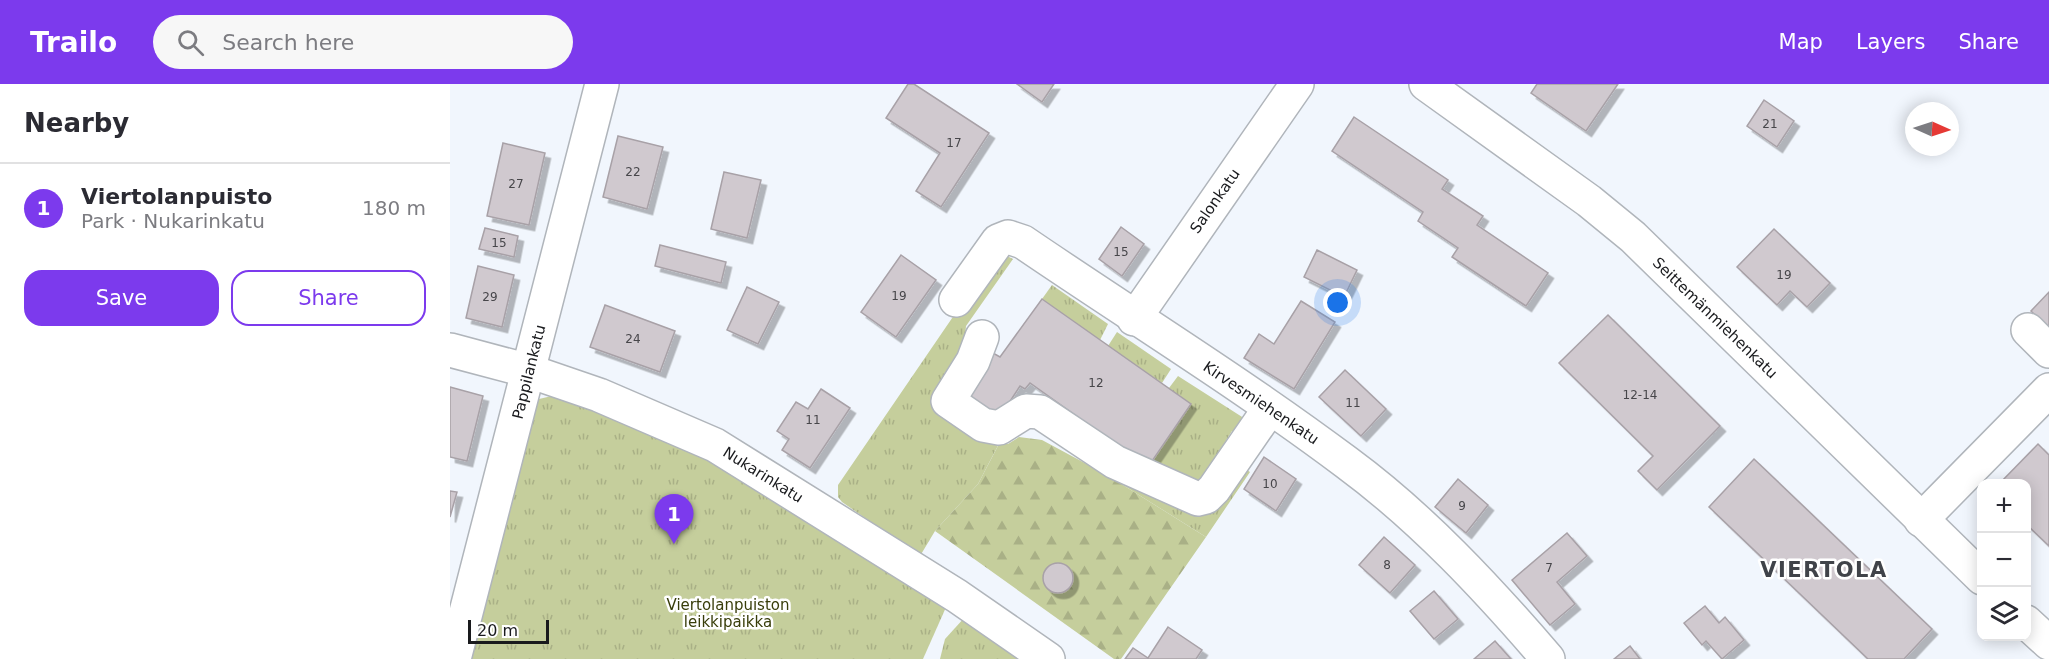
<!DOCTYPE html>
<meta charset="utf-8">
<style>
body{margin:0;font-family:"DejaVu Sans",sans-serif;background:#f7f7f7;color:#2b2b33}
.controls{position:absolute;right:18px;bottom:18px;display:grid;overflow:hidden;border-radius:12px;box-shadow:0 3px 15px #0003}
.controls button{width:54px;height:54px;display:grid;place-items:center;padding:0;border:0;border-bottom:2px solid #e1e1e2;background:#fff;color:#2b2b33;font:30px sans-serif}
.compass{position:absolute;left:1455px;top:18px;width:54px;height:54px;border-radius:50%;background:#fff;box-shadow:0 3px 15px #0003;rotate:93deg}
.scale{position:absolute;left:18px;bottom:15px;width:81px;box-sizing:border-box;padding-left:6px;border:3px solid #191a1d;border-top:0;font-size:16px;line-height:21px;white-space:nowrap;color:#191a1d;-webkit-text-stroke:4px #fff;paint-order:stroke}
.you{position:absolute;left:888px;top:219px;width:21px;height:21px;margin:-15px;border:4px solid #fff;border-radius:50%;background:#1a73e8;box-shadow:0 0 0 9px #1a73e833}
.badge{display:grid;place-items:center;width:39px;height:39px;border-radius:50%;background:#7c3aed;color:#fff;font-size:20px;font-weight:700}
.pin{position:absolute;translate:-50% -50px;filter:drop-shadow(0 2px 3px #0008)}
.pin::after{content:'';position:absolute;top:32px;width:21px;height:18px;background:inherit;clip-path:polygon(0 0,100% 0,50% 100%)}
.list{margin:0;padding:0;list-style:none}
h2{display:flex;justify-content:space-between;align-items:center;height:78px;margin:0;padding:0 24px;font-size:26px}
h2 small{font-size:20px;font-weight:400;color:#7c7c81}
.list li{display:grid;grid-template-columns:39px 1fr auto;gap:18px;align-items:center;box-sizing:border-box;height:90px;padding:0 24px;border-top:2px solid #e1e1e2}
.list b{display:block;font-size:22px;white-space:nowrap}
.list p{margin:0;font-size:20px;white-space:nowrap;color:#7c7c81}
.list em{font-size:20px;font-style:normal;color:#7c7c81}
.actions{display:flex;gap:12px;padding:18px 24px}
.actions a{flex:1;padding:14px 0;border:2px solid #7c3aed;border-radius:18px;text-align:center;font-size:21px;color:#7c3aed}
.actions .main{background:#7c3aed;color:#fff}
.icon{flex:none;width:33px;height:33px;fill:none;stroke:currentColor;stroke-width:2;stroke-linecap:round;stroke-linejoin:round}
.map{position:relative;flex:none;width:1599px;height:575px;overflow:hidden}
header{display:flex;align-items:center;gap:36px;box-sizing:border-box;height:84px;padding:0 30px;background:#7c3aed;color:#fff}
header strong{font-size:28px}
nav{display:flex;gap:33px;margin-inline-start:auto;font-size:21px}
.search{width:420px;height:54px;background:#f7f7f7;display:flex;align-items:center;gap:15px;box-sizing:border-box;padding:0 21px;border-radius:33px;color:#7c7c81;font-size:22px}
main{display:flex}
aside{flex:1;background:#fff}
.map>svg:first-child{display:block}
</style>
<header>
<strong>Trailo</strong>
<div class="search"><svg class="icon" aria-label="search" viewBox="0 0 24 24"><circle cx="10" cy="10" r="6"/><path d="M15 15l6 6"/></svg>Search here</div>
<nav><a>Map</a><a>Layers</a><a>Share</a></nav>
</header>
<main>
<aside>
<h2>Nearby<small></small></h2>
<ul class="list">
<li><span class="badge">1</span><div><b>Viertolanpuisto</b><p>Park · Nukarinkatu</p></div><em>180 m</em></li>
</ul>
<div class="actions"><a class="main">Save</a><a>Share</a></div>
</aside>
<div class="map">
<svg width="1599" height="575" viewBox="0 0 1599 575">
<defs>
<pattern id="grass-tufts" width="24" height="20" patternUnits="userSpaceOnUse" patternTransform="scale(1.5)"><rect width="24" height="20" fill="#c5ce9c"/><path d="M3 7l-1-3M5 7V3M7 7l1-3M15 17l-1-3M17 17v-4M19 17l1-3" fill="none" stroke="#a9b086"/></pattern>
<pattern id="forest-firs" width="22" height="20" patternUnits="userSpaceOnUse" patternTransform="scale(1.5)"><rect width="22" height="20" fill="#c5ce9c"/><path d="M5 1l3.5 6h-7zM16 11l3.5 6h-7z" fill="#a9b086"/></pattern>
<filter id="shadow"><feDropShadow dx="5.5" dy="5.5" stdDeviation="0" flood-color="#0004"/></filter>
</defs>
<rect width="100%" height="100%" fill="#f1f6fd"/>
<g fill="url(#grass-tufts)">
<path d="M557,172L563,175L516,242L515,253L553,352L528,400L485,447L470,472L392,418L388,413V401L511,221Z"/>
<path d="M602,201L658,240L650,256L592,215Z"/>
<path d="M667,248L721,285L712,299L658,262Z"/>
<path d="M728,292L800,338L791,352L782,347L769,368L800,388L756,453L657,391L699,383L740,320L719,304Z"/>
<path d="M106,311L236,360L497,521L473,575H20L84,324L89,315Z"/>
<path d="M515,533L577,575H490L495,555Z"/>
</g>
<path fill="url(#forest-firs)" d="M569,353L592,356L657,391L756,453L671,575H664L485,447L528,400L550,358L558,360Z"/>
<g fill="#d0c9cf" stroke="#a8a1a7" stroke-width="1.5" filter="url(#shadow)">
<path d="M458,0H464L539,49L491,123L466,107L490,69L436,34Z"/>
<path d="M567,0H604L592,18Z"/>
<path d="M1087,0H1168L1136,47L1081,9Z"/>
<path d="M1314,16L1344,37L1327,63L1297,42Z"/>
<path d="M904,33L998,96L992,105L1033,132L1027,141L1098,189L1076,222L1002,173L1008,164L968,137L973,128L882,67Z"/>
<path d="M168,52L213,63L197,125L153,113Z"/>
<path d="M53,59L95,69L79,141L37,132Z"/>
<path d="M274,88L311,96L297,154L261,145Z"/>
<path d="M671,143L694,160L672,192L649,175Z"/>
<path d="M35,144L68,152L64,173L29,165Z"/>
<path d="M1324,145L1380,199L1357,223L1340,207L1327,221L1287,183Z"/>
<path d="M210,161L276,178L271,199L205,182Z"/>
<path d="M867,166L907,186L894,213L854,193Z"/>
<path d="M451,171L486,196L446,253L411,228Z"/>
<path d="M28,182L64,191L52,243L16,234Z"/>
<path d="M297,203L329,218L308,260L277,246Z"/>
<path d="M1599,208V245L1581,227Z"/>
<path d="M592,215L741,320L698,383L580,299L575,305L570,302L547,337L513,313L543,269L550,273Z"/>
<path d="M851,217L885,238L844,305L794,274L809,250L824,260Z"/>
<path d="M155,221L225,247L210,288L140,263Z"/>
<path d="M1158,231L1270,342L1207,406L1188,387L1203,372L1109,279Z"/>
<path d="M895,286L936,325L911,352L869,313Z"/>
<path d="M0,303L33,312L17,377L0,373Z"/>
<path d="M371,305L400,324L360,384L332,366L339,355L327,347L346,318L358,325Z"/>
<path d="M1588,360L1599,371V462L1576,440V400H1549Z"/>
<path d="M814,373L846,395L826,427L794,405Z"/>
<path d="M1304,375L1482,545L1454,575H1418L1259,423Z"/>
<path d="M1008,395L1038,421L1016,449L985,423Z"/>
<path d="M0,407L7,408L0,433Z"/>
<path d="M1117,449L1137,472L1107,498L1125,520L1100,541L1062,496Z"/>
<path d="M934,453L965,481L940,509L909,481Z"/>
<circle cx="608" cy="494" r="15"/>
<path d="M984,507L1008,535L984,555L960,527Z"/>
<path d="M1255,522L1269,539L1275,533L1294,556L1272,575L1256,557L1252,561L1234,539Z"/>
<path d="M718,543L752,566L746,575H675L683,564L698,574Z"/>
<path d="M1045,557L1061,575H1024Z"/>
<path d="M1180,562L1190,575H1164Z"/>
</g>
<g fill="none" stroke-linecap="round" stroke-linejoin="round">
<defs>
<g id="minor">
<path d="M976,0L1139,117L1183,153L1532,494"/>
<path d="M506,216L548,157L558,153L573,158C680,231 792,300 896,378C972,434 1037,504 1098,575"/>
<path d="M684,235L847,0"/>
<path d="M1578,246L1599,267"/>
<path d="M532,253L523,277L498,317L533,341L549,344L576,327L590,328L665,378L748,415L756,413L764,405L820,324"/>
<path d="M0,266L79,287L149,311L265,361L507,512L598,575"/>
<path d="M1471,436L1599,306"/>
<path d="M1576,538L1599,559"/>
<path d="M4,575L152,0"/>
</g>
</defs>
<use href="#minor" stroke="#b0b5bb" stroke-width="36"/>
<use href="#minor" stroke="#fff" stroke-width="33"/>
</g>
<g text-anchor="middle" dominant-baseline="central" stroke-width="5" stroke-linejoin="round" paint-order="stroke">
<g font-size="12" fill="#47464a">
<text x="1320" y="40">21</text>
<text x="504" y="59">17</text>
<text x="183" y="88">22</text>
<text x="66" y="100">27</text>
<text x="49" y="159">15</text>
<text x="671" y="168">15</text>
<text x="1334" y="191">19</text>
<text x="449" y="212">19</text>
<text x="40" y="213">29</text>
<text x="183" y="255">24</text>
<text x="646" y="299">12</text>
<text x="1190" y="311">12-14</text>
<text x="903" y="319">11</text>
<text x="363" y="336">11</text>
<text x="820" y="400">10</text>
<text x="1012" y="422">9</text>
<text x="937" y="481">8</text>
<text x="1099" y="484">7</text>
</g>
<g font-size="15" fill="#191a1d" stroke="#fff">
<text transform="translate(765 117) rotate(-55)">Salonkatu</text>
<text transform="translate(1265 234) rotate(44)">Seittemänmiehenkatu</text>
<text transform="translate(79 288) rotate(-76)">Pappilankatu</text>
<text transform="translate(811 319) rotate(34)">Kirvesmiehenkatu</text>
<text transform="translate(313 391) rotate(32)">Nukarinkatu</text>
</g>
<g font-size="15" fill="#383d0a" stroke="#fff">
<text x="278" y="521">Viertolanpuiston<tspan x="278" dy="17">leikkipaikka</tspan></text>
</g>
<g font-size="21" font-weight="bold" letter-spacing="1.5" fill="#404349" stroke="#fff">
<text x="1374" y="486">VIERTOLA</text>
</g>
</g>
</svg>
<div class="controls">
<button>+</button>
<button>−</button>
<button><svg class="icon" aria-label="layers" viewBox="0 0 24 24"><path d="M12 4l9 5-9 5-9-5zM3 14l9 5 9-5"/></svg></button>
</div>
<svg class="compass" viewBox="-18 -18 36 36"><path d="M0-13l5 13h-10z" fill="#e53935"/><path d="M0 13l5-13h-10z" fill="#7c7c81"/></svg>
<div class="scale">20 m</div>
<div class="you"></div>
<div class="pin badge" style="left:224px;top:460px">1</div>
</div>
</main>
